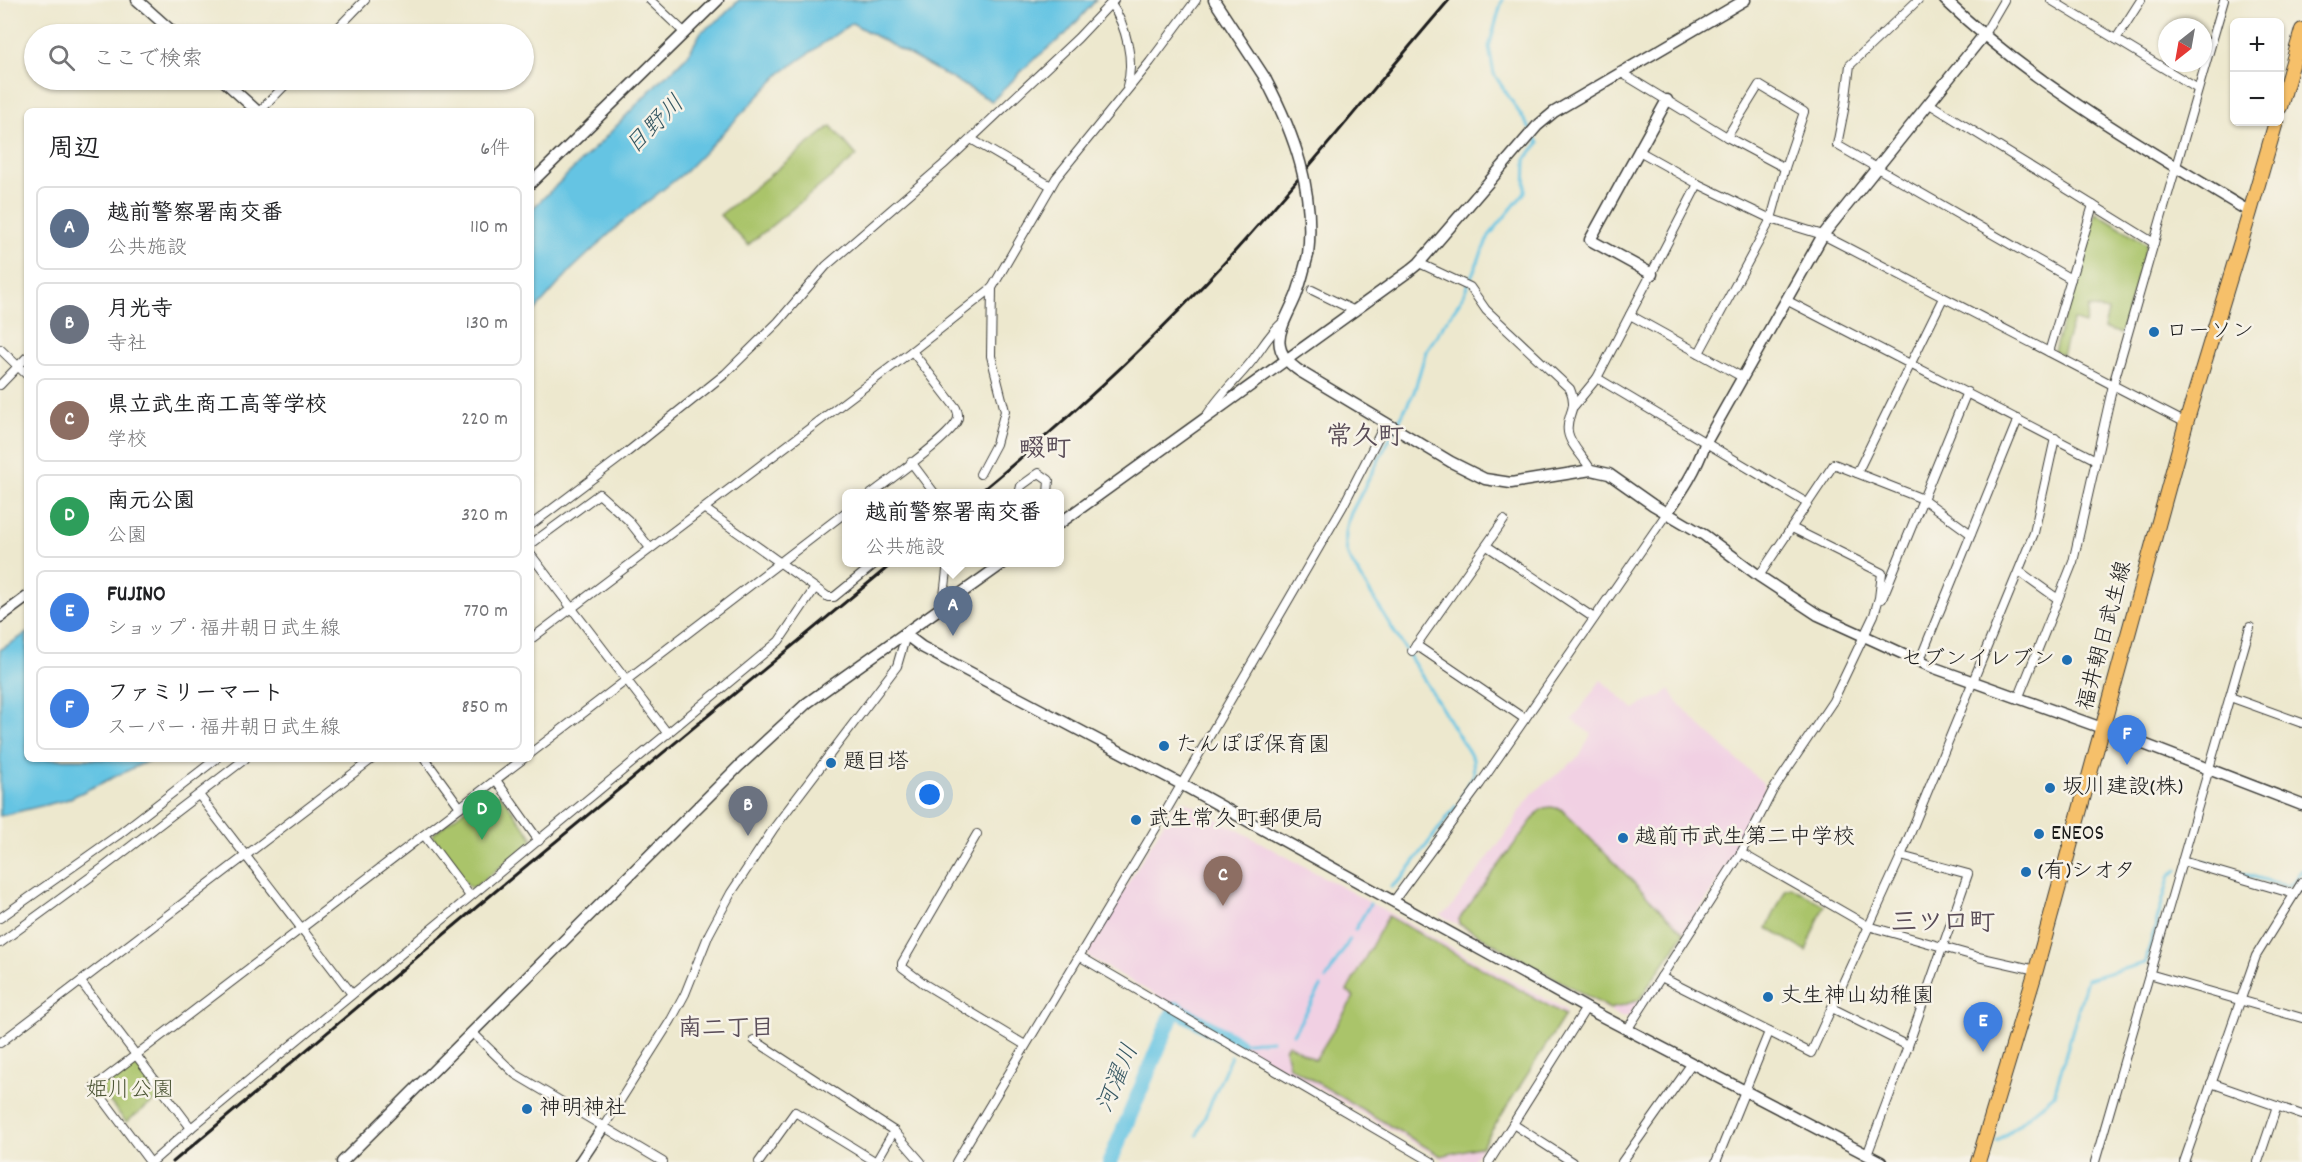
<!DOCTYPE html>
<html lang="ja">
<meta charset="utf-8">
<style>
body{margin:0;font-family:Dekko,"Klee One",sans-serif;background:#f6f6f6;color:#202124}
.controls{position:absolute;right:18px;top:18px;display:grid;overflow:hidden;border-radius:9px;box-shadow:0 2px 4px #0004}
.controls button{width:54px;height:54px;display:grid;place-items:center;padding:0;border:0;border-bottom:2px solid #e0e0e0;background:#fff;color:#202124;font:30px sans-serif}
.compass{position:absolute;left:2158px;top:18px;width:54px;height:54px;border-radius:50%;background:#fff;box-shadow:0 2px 4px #0004;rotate:211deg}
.you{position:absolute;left:930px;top:795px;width:21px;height:21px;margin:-15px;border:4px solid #fff;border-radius:50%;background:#1a73e8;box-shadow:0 0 0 9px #1a73e833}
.badge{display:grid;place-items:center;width:39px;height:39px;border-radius:50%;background:#1f6fb2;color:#fff;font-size:20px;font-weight:700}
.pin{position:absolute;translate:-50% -50px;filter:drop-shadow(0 2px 3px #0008)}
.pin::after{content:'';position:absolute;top:32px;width:21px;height:18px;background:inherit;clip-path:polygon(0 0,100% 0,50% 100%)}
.popup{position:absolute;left:842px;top:489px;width:222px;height:78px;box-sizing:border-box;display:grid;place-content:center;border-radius:9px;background:#fff;filter:drop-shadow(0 2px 4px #0005);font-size:20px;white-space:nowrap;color:#757577}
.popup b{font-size:22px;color:#202124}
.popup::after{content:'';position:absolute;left:50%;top:100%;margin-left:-12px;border:12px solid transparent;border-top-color:#fff}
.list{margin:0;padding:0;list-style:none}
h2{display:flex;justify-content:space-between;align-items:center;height:78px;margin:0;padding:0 24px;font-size:26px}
h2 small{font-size:20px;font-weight:400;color:#757577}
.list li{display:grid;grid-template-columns:39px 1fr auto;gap:18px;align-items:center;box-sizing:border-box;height:84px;margin:0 12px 12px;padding:0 12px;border:2px solid #e0e0e0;border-radius:9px}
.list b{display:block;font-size:22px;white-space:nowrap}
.list p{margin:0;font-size:20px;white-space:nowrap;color:#757577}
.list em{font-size:20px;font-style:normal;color:#757577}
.icon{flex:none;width:33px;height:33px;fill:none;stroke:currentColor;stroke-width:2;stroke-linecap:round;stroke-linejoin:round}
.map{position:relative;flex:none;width:2302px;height:1162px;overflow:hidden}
.search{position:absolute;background:#fff;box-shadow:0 2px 4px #0004;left:24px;top:24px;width:510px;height:66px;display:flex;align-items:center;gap:15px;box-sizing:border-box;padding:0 21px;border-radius:33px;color:#757577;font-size:22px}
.panel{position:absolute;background:#fff;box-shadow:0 2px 4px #0004;left:24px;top:108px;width:510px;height:654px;border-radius:9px}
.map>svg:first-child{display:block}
</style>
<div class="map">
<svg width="2302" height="1162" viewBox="0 0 2302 1162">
<rect width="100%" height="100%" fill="#f7f3e8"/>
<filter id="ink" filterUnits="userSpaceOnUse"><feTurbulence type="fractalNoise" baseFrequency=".0167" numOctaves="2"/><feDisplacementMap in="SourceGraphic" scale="12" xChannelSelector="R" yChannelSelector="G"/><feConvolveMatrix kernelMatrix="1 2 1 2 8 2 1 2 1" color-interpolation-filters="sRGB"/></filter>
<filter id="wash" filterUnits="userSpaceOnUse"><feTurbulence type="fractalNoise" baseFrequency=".008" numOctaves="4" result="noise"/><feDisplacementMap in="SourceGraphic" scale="24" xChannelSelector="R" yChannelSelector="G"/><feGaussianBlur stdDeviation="1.35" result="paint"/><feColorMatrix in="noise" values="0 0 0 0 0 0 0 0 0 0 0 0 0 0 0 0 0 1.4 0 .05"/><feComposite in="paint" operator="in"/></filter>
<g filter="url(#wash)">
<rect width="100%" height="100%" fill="#ede8ce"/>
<g fill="#f1d0e3">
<path d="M1601,680L1635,710L1642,704L1661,696L1670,689L1680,706L1683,707L1700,726L1762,782L1766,793L1736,854L1683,935L1629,1016L1621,1017L1440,915L1449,910L1455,902L1514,823L1518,813L1533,793L1580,756L1591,734L1572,720Z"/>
<path d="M1185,801L1566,1010L1565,1016L1472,1162H1447L1089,957L1087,952L1176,802Z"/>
</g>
<g fill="#aac46a" stroke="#637043" stroke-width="1.5">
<path d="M831,126L857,156L748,245L720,215Z"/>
<path d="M2096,212L2147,244L2121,333L2104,329L2108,311L2089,307L2085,324L2073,320L2062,355L2054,351Z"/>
<path d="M485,794L501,795L532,837L531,843L473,888L468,886L434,842L433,834Z"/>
<path d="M1551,807L1561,809L1684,933L1639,1000L1610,1009L1459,924V919L1538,812L1544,808Z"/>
<path d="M1791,887L1824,905L1806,951L1767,928L1786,889Z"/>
<path d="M1388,916L1565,1015L1482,1146L1441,1156L1289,1066L1285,1049L1288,1044L1315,1060L1354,997L1347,991Z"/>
<path d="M131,1063H136L161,1096L126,1122L101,1091L102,1085Z"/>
</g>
<g fill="#65c4e3" stroke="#407080" stroke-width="1.5">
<path d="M739,0H1096L1066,34L1031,62L992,101L852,23L781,73L685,172L622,222L571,270L531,315V210L604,139L661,79L672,71L688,55L701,32L721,18Z"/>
<path d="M27,633V759H152L66,800L0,816V650Z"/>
</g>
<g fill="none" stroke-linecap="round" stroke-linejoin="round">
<g stroke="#65c4e3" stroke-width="3">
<path d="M1502,0L1489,47L1494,74L1530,129"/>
<path d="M1461,799L1474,774L1473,759L1350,560C1343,545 1345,529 1351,513L1414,392L1426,351L1461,300L1489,236L1525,192L1526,158L1539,143L1534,135"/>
<path d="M2189,861L2192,859L2286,886L2292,883L2302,870"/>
<path d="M1391,887L1402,878L1456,806"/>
<path d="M1355,930L1370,904"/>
<path d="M1326,979L1350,939"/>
<path d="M1293,1034L1321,987"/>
<path d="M1236,1043L1272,1040"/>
<path d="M1197,1135L1231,1056"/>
<path d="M1997,1142L2054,1095L2087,979L2145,963L2170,875L2177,870"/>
</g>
<g stroke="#65c4e3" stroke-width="16">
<path d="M1176,1009L1236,1043"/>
<path d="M1110,1162L1172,1015"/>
</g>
</g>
</g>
<g filter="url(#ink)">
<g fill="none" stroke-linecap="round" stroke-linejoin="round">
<defs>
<g id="minor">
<path d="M650,0L685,33"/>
<path d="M1918,0L1850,65L1845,105L1837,145L2071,279"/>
<path d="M2051,0L2198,89"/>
<path d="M1111,4C1126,25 1135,61 1127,86"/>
<path d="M332,34L365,0"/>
<path d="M1983,36L2004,0"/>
<path d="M2116,39L2141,0"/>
<path d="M1620,72L1727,137L1785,168"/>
<path d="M1928,103L2154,243"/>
<path d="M260,111L290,80"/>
<path d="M971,139L1051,186"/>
<path d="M1639,151L1698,184L1771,219L1823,235L2186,423"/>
<path d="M1419,263L1470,287L1486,310L1570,389C1579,411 1565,414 1568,432C1570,445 1584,457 1591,470"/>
<path d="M1312,290L1355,311"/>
<path d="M1786,300L2096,460"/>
<path d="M1630,315L1742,377"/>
<path d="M0,349L27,375"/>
<path d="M2049,352L2093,205"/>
<path d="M1699,353L1771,219L1785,168L1804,112L1759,85L1727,137"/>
<path d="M1597,378L1807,503"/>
<path d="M0,385L27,357"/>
<path d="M1574,406L1597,378L1698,184"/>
<path d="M1206,417C1218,396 1236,381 1251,362C1262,348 1270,333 1283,322"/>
<path d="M911,462L935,494"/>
<path d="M1857,473L1943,298"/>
<path d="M980,474L996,444L1005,411L991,356L992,288"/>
<path d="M871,494C889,480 948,439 957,421C959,417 958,412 956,408L912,351"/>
<path d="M1019,494L1021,486L1039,473L1049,480L1048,494"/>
<path d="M705,509L828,597H834L877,562"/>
<path d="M531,525L625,454L725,374L778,322L826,266L943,165L1078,38L1114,0"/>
<path d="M531,544L599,494L628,520L650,548"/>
<path d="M1487,546L1594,618"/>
<path d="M531,555L668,734"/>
<path d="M948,562L944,596L949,604"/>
<path d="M2019,571L2058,599"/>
<path d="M1759,576L1834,464L1923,499L1971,534"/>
<path d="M1882,599L1967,392"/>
<path d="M531,639L912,351L992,288L1056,178L1150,62L1196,0"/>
<path d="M1416,645L1525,719"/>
<path d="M1412,651L1504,520"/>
<path d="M1919,662L2018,419"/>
<path d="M2230,697L2302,723"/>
<path d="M2018,699L2073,562L2113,385L2224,0"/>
<path d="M531,753L846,512"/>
<path d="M425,759L460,807"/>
<path d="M496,780L539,841"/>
<path d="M199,795L352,994"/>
<path d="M977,834L902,963V967L926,985L1025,1045"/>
<path d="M424,835L470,896"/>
<path d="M1741,853L1868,926L1978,957L2036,970"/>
<path d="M2182,861L2294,894"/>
<path d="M1393,902L1480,784L1667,513"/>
<path d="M0,918L118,835L216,759"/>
<path d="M0,943L104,867L245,759"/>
<path d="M1079,956L1432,1162"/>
<path d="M2149,974L2302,1018"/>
<path d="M1661,977L1811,1053L1901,856L2034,533L2055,438"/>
<path d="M81,982L191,1128L779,641L815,588"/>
<path d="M1832,1008L1908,1046"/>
<path d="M1627,1030L1741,853L1773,790L1833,701L1874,615L1879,598L1882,573L1792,528"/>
<path d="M472,1032L515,1074L663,1162"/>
<path d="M754,1040L894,1131L921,1162"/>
<path d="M0,1043L372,759"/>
<path d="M2211,1083L2302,1115"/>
<path d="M1513,1124L1572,1162"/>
<path d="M604,1126L671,1020L685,994L709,934L731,893L774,828L897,666L906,635"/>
<path d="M1867,1155L1908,1046L1968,874L1901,856"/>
<path d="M150,1162L94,1087L523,759"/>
<path d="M152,1162L191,1128"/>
<path d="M759,1162L795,1112L876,1162"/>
<path d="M876,1162L894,1131"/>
<path d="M956,1162L1166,811L1343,506L1386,422"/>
<path d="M1489,1162L1586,1008"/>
<path d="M1622,1162L1692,1063"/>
<path d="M1716,1162L1769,1032"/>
<path d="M2095,1162L2250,627"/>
<path d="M2184,1162L2256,956L2302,882"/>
<path d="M2258,1162L2277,1106"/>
</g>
<g id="tertiary">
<path d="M137,0L175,34"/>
<path d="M1214,0L1265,78"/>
<path d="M1945,0C2035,86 2144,148 2250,212"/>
<path d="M223,80L257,111"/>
<path d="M531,183L718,0"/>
<path d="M1308,255C1304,269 1301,283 1296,296C1283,327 1264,348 1301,372L1451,462L1485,479L1511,483L1591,470L1609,474L1653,505L1704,535L1759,576L1818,615L1932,667L2102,728L2302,805"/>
<path d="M1652,274L1590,240L1667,100"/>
<path d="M1667,513C1682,491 1697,469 1705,444L1823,235L1983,36"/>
<path d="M1060,523L1408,272L1419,263L1537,126L1554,112L1745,0"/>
<path d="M0,617L27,597"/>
<path d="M906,635L922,647L1181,784L1586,1008L1881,1162"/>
<path d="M342,1162L739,766L807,703L1005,562"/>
<path d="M580,1162L604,1126"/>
</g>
<g id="primary">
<path d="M2280,107L2302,30"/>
<path d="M1978,1162L2036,970L2186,423L2250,212L2276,122"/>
</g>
</defs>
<use href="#minor" stroke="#3b3b37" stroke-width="10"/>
<use href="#tertiary" stroke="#3b3b37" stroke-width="13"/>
<use href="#primary" stroke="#3b3b37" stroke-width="16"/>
<use href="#minor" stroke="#fff" stroke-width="8"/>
<use href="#tertiary" stroke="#fff" stroke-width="10"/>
<use href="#primary" stroke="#f6c06b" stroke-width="14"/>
<g stroke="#1c1c1c" stroke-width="3">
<path d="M978,494C1066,421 1150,344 1227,260C1304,176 1375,86 1449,0"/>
<path d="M173,1162L497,890L894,562"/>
</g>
<defs>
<path id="tertiary-bridge" d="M1265,78C1295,135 1315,191 1308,255"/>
</defs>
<use href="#tertiary-bridge" stroke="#3b3b37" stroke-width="13" stroke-linecap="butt"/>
<use href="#tertiary-bridge" stroke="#fff" stroke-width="10"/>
</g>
</g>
<g fill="#1f6fb2" stroke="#f7f3e8" stroke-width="2">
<circle cx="2154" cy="332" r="6"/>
<circle cx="2067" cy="660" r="6"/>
<circle cx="1164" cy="746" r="6"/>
<circle cx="831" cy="763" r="6"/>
<circle cx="2050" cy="788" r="6"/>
<circle cx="1136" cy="820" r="6"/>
<circle cx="2039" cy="834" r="6"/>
<circle cx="1623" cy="838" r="6"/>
<circle cx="2026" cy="872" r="6"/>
<circle cx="1768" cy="997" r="6"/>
<circle cx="527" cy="1109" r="6"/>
</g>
<g text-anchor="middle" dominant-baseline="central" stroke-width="5" stroke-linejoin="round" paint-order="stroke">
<g font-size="22" fill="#1c1c1c" stroke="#f7f3e8" text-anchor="start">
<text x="2166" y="332">ローソン</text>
<text x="2055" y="660" text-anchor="end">セブンイレブン</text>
<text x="1176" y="746">たんぽぽ保育園</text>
<text x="843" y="763">題目塔</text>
<text x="2062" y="788">坂川建設(株)</text>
<text x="1148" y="820">武生常久町郵便局</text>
<text x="2051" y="834">ENEOS</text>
<text x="1635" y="838">越前市武生第二中学校</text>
<text x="2038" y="872">(有)シオタ</text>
<text x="1780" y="997">丈生神山幼稚園</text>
<text x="539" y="1109">神明神社</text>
</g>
<g font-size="22" fill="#1c1c1c" stroke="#f7f3e8">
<text transform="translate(2106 636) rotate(-75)">福井朝日武生線</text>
</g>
<g font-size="22" fill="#4e5737" stroke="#f7f3e8">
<text x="130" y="1091">姫川公園</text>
</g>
<g font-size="24" font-style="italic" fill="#365762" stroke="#f7f3e8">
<text transform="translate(656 126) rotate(-45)">日野川</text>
<text transform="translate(1119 1079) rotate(-67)">河濯川</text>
</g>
<g font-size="24" font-weight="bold" fill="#5a4d58" stroke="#f7f3e8">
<text x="726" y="1030">南二丁目</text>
</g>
<g font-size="26" font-weight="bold" fill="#5a4d58" stroke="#f7f3e8">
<text x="1365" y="438">常久町</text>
<text x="1045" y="450">畷町</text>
<text x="1943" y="924">三ツ口町</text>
</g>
</g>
</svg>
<div class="controls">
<button>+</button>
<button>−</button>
</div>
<svg class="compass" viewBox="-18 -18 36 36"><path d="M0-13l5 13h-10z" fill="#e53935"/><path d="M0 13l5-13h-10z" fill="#757577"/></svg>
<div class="you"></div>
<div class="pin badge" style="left:953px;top:636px;background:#5c6f8a">A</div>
<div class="popup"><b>越前警察署南交番</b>公共施設</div>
<div class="pin badge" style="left:748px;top:836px;background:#6b7280">B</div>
<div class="pin badge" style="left:1223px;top:906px;background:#8d6e63">C</div>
<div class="pin badge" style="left:482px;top:840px;background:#2e9e5b">D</div>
<div class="pin badge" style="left:1983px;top:1052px;background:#3f7fe0">E</div>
<div class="pin badge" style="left:2127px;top:765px;background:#3f7fe0">F</div>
<div class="search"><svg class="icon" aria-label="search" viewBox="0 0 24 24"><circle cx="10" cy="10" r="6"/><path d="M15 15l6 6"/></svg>ここで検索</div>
<section class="panel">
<h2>周辺<small>6件</small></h2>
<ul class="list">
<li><span class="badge" style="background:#5c6f8a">A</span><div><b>越前警察署南交番</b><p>公共施設</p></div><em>110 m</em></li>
<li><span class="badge" style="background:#6b7280">B</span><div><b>月光寺</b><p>寺社</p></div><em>130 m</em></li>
<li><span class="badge" style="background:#8d6e63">C</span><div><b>県立武生商工高等学校</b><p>学校</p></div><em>220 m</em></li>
<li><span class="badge" style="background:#2e9e5b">D</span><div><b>南元公園</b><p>公園</p></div><em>320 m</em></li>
<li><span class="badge" style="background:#3f7fe0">E</span><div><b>FUJINO</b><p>ショップ · 福井朝日武生線</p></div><em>770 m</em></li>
<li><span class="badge" style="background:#3f7fe0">F</span><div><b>ファミリーマート</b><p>スーパー · 福井朝日武生線</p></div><em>850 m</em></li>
</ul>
</section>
</div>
